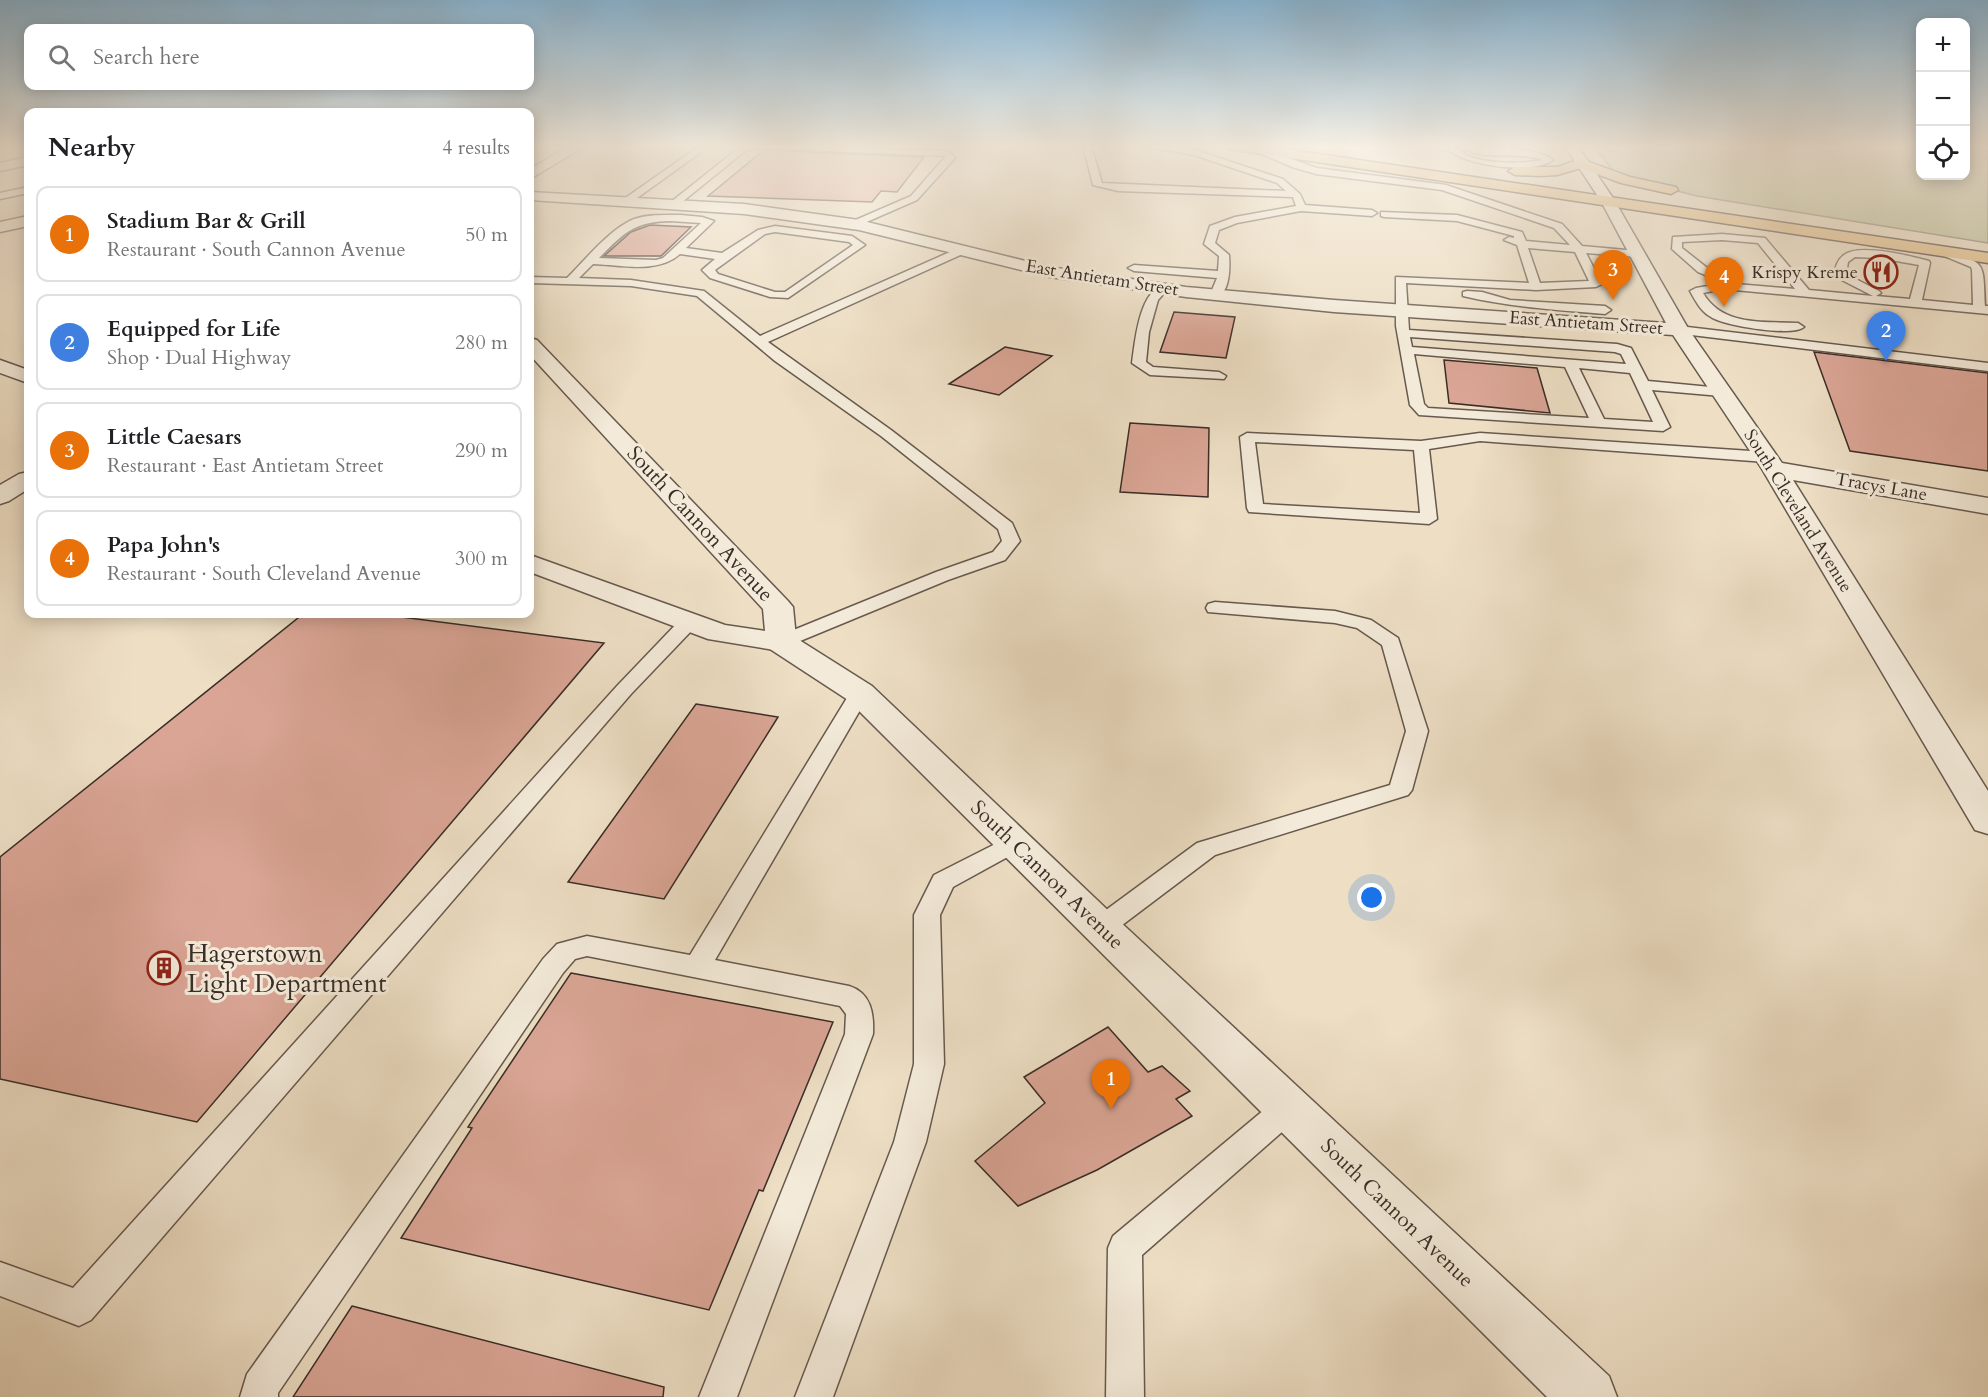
<!DOCTYPE html>
<meta charset="utf-8">
<style>
body{margin:0;font-family:Cardo,serif;background:#f6f6f6;color:#202124}
.controls{position:absolute;right:18px;top:18px;display:grid;overflow:hidden;border-radius:12px;box-shadow:0 3px 15px #0003}
.controls button{width:54px;height:54px;display:grid;place-items:center;padding:0;border:0;border-bottom:2px solid #e0e0e0;background:#fff;color:#202124;font:30px sans-serif}
.you{position:absolute;left:1372px;top:898px;width:21px;height:21px;margin:-15px;border:4px solid #fff;border-radius:50%;background:#1a73e8;box-shadow:0 0 0 9px #1a73e833}
.badge{display:grid;place-items:center;width:39px;height:39px;border-radius:50%;background:#0b8043;color:#fff;font-size:20px;font-weight:700}
.pin{position:absolute;translate:-50% -50px;filter:drop-shadow(0 2px 3px #0008)}
.pin::after{content:'';position:absolute;top:32px;width:21px;height:18px;background:inherit;clip-path:polygon(0 0,100% 0,50% 100%)}
.list{margin:0;padding:0;list-style:none}
h2{display:flex;justify-content:space-between;align-items:center;height:78px;margin:0;padding:0 24px;font-size:26px}
h2 small{font-size:20px;font-weight:400;color:#757577}
.list li{display:grid;grid-template-columns:39px 1fr auto;gap:18px;align-items:center;box-sizing:border-box;height:96px;margin:0 12px 12px;padding:0 12px;border:2px solid #e0e0e0;border-radius:12px}
.list b{display:block;font-size:22px;white-space:nowrap}
.list p{margin:0;font-size:20px;white-space:nowrap;color:#757577}
.list em{font-size:20px;font-style:normal;color:#757577}
.icon{flex:none;width:33px;height:33px;fill:none;stroke:currentColor;stroke-width:2;stroke-linecap:round;stroke-linejoin:round}
.map{position:relative;flex:none;width:1988px;height:1397px;overflow:hidden}
.search{position:absolute;background:#fff;box-shadow:0 3px 15px #0003;left:24px;top:24px;width:510px;height:66px;display:flex;align-items:center;gap:15px;box-sizing:border-box;padding:0 21px;border-radius:12px;color:#757577;font-size:22px}
.panel{position:absolute;background:#fff;box-shadow:0 3px 15px #0003;left:24px;top:108px;width:510px;height:510px;border-radius:12px}
.map>svg:first-child{display:block}
</style>
<div class="map">
<svg width="1988" height="1397" viewBox="0 0 1988 1397">
<rect width="100%" height="100%" fill="#eddec4"/>
<filter id="stains"><feTurbulence type="fractalNoise" baseFrequency=".00333" numOctaves="4"/><feColorMatrix values="0 0 0 0 .2 0 0 0 0 .09 0 0 0 0 .02 0 0 0 .5 -.17"/></filter>
<radialGradient id="worn" r=".72"><stop offset=".6" stop-color="#630" stop-opacity="0"/><stop offset="1" stop-color="#630" stop-opacity=".3"/></radialGradient>
<path fill="#b9c194" stroke="#7a775e" stroke-width="1.5" d="M1593,145H1920V176H1966V145H1988V243L1697,196L1617,176Z"/>
<g fill="#daa595" stroke="#3a2d27" stroke-width="1.5">
<path d="M764,150L924,157L897,192L881,191L872,202L708,196Z"/>
<path d="M650,225L691,227L661,256H604L631,232Z"/>
<path d="M1174,312L1235,317L1226,358L1160,352Z"/>
<path d="M1005,347L1052,356L999,395L949,384Z"/>
<path d="M1814,352L1988,373V471L1850,451Z"/>
<path d="M1444,360L1537,368L1550,413L1449,403Z"/>
<path d="M1130,423L1209,428L1208,497L1120,492Z"/>
<path d="M303,614H378L604,643L197,1122L0,1079V857Z"/>
<path d="M696,704L778,717L664,899L568,882Z"/>
<path d="M571,973L833,1022L763,1191L759,1190L709,1310L401,1238L472,1128L468,1127Z"/>
<path d="M1108,1027L1148,1072L1162,1066L1190,1091L1176,1099L1192,1116L1097,1170L1018,1206L975,1161L1045,1103L1024,1077Z"/>
<path d="M352,1306L664,1387L663,1397H293Z"/>
</g>
<g fill="none" stroke-linecap="round" stroke-linejoin="round">
<defs>
<g id="service">
<path d="M701,145H711L630,203H624V199Z"/>
<path d="M751,145L949,151L955,158L917,200L855,227L851,226V222L911,196L946,156L763,148L745,151L677,206H671V202L740,147Z"/>
<path d="M1083,145H1091L1102,183L1286,191L1277,183L1194,155L1140,145H1162L1195,150L1283,179L1300,194L1305,205L1372,210L1377,213L1372,216L1301,211L1237,223L1219,230L1215,243L1229,255C1230,268 1230,293 1216,298L1210,295L1217,278L1134,271L1128,268L1134,265L1218,271L1219,256L1204,244L1210,226L1235,217L1296,206L1293,197L1118,191L1093,185Z"/>
<path d="M1450,147C1458,147 1463,154 1471,157C1491,164 1521,164 1542,160C1519,151 1484,161 1465,149L1469,147C1494,150 1532,144 1553,160C1533,175 1469,166 1450,151Z"/>
<path d="M1260,148L1317,168L1446,185L1562,224L1582,246L1637,251L1642,254L1637,257L1586,253L1602,284L1596,287L1536,290L1406,283L1409,330L1617,344L1631,348L1648,381L1721,388L1728,392L1721,396L1652,390L1670,427L1663,431L1419,415L1410,405L1396,326V277L1529,283L1517,245L1504,240L1509,237L1514,238V236L1457,221L1384,217L1381,216V212L1457,215L1522,232L1526,241L1570,245L1554,228L1442,190L1316,174L1292,167L1257,152L1256,150ZM1528,248L1575,252L1589,281L1540,283ZM1410,337L1615,352L1621,354L1626,364L1412,347ZM1414,354L1565,367L1589,418L1428,408L1424,404ZM1579,368L1630,373L1653,422L1604,419Z"/>
<path d="M28,187V193L0,199V193Z"/>
<path d="M681,215L702,217L714,221L686,248L722,253L758,230L775,226L852,236L865,245L788,298L770,297L710,278L702,270L715,259L680,254C658,274 621,265 593,264L579,278L631,280L704,291L760,336L959,248H967V252L768,342L891,430L1012,523L1020,541L1005,560L948,580L788,646H774L771,642L774,638L936,572L993,552L1002,541L998,529L881,436L775,361L697,296L631,286L530,283V277L567,278C585,260 611,228 634,219C649,214 666,215 681,215ZM670,221L701,223L663,258L656,260L599,258C624,233 633,222 670,221ZM775,232L849,242L853,245L785,292H775L718,274L715,270L765,234Z"/>
<path d="M1722,234L1765,238L1809,290L1873,296L1834,276C1835,268 1837,260 1844,255C1860,243 1910,256 1929,261L1930,263L1922,300L1973,305L1972,270L1971,267L1932,251L1937,248L1941,249C1986,265 1983,257 1985,306H1988V314L1724,289L1703,293C1723,327 1764,321 1798,323L1804,327C1793,337 1724,326 1711,317C1701,312 1695,300 1690,291L1696,288L1725,283L1698,272L1672,249L1673,237ZM1722,240L1758,243L1795,289L1736,284L1739,281L1737,279L1706,267L1682,248V242ZM1855,257L1879,258L1919,265L1910,299L1876,296L1881,293L1879,291L1846,274L1848,262Z"/>
<path d="M1162,286L1168,289L1158,300L1149,332L1146,362L1153,367L1219,372L1226,376L1224,379L1150,375L1132,363C1135,342 1139,293 1162,286Z"/>
<path d="M1467,291L1482,292L1510,300L1605,306L1611,310L1605,314C1557,310 1510,307 1463,296V292Z"/>
<path d="M1679,326L1988,363V371L1675,333L1673,330Z"/>
<path d="M1247,433L1421,441L1480,433L1766,452L1774,457L1766,462L1480,441L1429,449L1437,519L1429,524L1249,512L1247,508L1240,437ZM1255,442L1414,450L1420,513L1263,504Z"/>
<path d="M1215,602L1335,611L1371,620L1398,638L1428,731L1412,790L1408,795L1215,855L1109,935L1100,938L1091,935L1087,928L1091,921L1197,843L1390,785L1406,731L1382,645L1357,628L1335,623L1208,612L1206,608L1208,604Z"/>
<path d="M689,616L696,618L699,622L696,626L631,694L91,1320L79,1326L0,1296V1262L73,1288L617,686L682,618Z"/>
<path d="M860,687L867,689L870,693L715,960L849,986C871,993 874,1013 873,1034L737,1397H699L845,1034L846,1014L840,1006L587,956L575,959L563,973L278,1393V1397H240L247,1374L543,959L557,944L587,936L690,955L850,693L853,689Z"/>
<path d="M1013,835L1022,837L1025,843L1022,849L953,887L940,915L944,1064L926,1142L833,1397H795L894,1142L914,1064V915L934,875Z"/>
<path d="M1288,1095L1299,1099L1303,1108L1299,1117L1142,1255L1144,1397H1106L1108,1248L1113,1236L1277,1099Z"/>
</g>
<g id="minor">
<path d="M530,192L744,204L859,220L1050,267L1186,287L1334,300L1666,323L1601,201L1608,197L1613,198L1689,330L1782,463L1988,498V514L1793,480L1988,791V834L1975,830L1762,469L1673,335L1334,312L1186,297L1050,277L859,230L744,214L530,200Z"/>
<path d="M28,216V226L0,232V222Z"/>
<path d="M0,360L28,370V383L0,373Z"/>
<path d="M28,472V489L9,501L0,504V485L19,474Z"/>
<path d="M530,555L725,625L792,635L796,642L792,649L781,651L708,639L530,572Z"/>
</g>
<g id="tertiary">
<path d="M571,145H587L530,179V169Z"/>
<path d="M28,157V165L0,171V163Z"/>
<path d="M530,338L537,340L788,601L793,607L796,638L872,686L1115,917L1609,1376L1617,1397H1547L848,700L770,649L766,642L763,609L530,355Z"/>
</g>
<path id="secondary" d="M1564,145H1577L1615,201L1613,204H1603Z"/>
<g id="primary">
<path d="M1224,145H1258L1988,253V263L1230,149Z"/>
<path d="M1581,159L1630,177L1676,187L1678,190L1671,194L1621,183L1581,168L1557,175L1540,176L1515,175L1508,171L1515,167H1557Z"/>
</g>
</defs>
<use href="#service" stroke="#67594e" stroke-width="3"/>
<use href="#minor" stroke="#67594e" stroke-width="3"/>
<use href="#tertiary" stroke="#67594e" stroke-width="3"/>
<use href="#secondary" stroke="#3a2d27" stroke-width="3"/>
<use href="#primary" stroke="#3a2d27" stroke-width="3"/>
<use href="#service" fill="#f3ead9" fill-rule="evenodd"/>
<use href="#minor" fill="#f3ead9" fill-rule="evenodd"/>
<use href="#tertiary" fill="#f3ead9" fill-rule="evenodd"/>
<use href="#secondary" fill="#f3ead9" fill-rule="evenodd"/>
<use href="#primary" fill="#e6bf82" fill-rule="evenodd"/>
</g>
<linearGradient id="sky" x2="0" y2="1"><stop stop-color="#89b7d6"/><stop offset="0.43" stop-color="#f7f0e4"/><stop offset="1" stop-color="#f7f0e4" stop-opacity="0"/></linearGradient>
<rect width="1988" height="341" fill="url(#sky)"/>
<defs>
<symbol id="restaurant-ring" viewBox="-11 -11 22 22"><circle r="9.5" fill="#f3ead9" stroke="#8f2418" stroke-width="1.5"/><path d="M-5-6h1v4h1v-4h1v4h1v-4h1v5L-1.5 .5V6h-2V.5L-5-1ZM5-6V6H3V1.5H1.5Q1.5-4 5-6Z" fill="#8f2418"/></symbol>
<symbol id="building-ring" viewBox="-11 -11 22 22"><circle r="9.5" fill="#f3ead9" stroke="#8f2418" stroke-width="1.5"/><path d="M-4-6H4V6H1V3H-1V6H-4ZM-2.5-4.3h1.7v1.8h-1.7ZM.8-4.3h1.7v1.8H.8ZM-2.5-1h1.7V.8h-1.7ZM.8-1h1.7V.8H.8Z" fill="#8f2418"/></symbol>
</defs>
<g fill-rule="evenodd">
<use href="#restaurant-ring" x="1862" y="253" width="38" height="38"/>
<use href="#building-ring" x="145" y="949" width="38" height="38"/>
</g>
<g text-anchor="middle" dominant-baseline="central" stroke-width="6" stroke-linejoin="round" paint-order="stroke">
<g font-size="18" fill="#3a2d27" stroke="#f3ead9" text-anchor="end">
<text x="1858" y="272">Krispy Kreme</text>
</g>
<g font-size="18" fill="#3a2d27" stroke="#f3ead9">
<text transform="translate(1102 278) rotate(9)">East Antietam Street</text>
<text transform="translate(1586 323) rotate(4)">East Antietam Street</text>
<text transform="translate(1881 487) rotate(10)">Tracys Lane</text>
<text transform="translate(1798 511) rotate(58)">South Cleveland Avenue</text>
</g>
<g font-size="21" fill="#3a2d27" stroke="#f3ead9">
<text transform="translate(700 524) rotate(47)">South Cannon Avenue</text>
<text transform="translate(1047 875) rotate(44)">South Cannon Avenue</text>
<text transform="translate(1397 1213) rotate(44)">South Cannon Avenue</text>
</g>
<g font-size="26" fill="#3a2d27" stroke="#f3ead9" text-anchor="start">
<text x="187" y="953">Hagerstown<tspan x="187" dy="30">Light Department</tspan></text>
</g>
</g>
<rect width="100%" height="100%" filter="url(#stains)"/>
<rect width="100%" height="100%" fill="url(#worn)"/>
</svg>
<div class="controls">
<button>+</button>
<button>−</button>
<button><svg class="icon" aria-label="locate" viewBox="0 0 24 24"><circle cx="12" cy="12" r="6"/><path d="M12 2v4M12 18v4M2 12h4M18 12h4"/></svg></button>
</div>
<div class="you"></div>
<div class="pin badge" style="left:1111px;top:1109px;background:#e8710a">1</div>
<div class="pin badge" style="left:1886px;top:361px;background:#3f7fe0">2</div>
<div class="pin badge" style="left:1613px;top:300px;background:#e8710a">3</div>
<div class="pin badge" style="left:1724px;top:307px;background:#e8710a">4</div>
<div class="search"><svg class="icon" aria-label="search" viewBox="0 0 24 24"><circle cx="10" cy="10" r="6"/><path d="M15 15l6 6"/></svg>Search here</div>
<section class="panel">
<h2>Nearby<small>4 results</small></h2>
<ul class="list">
<li><span class="badge" style="background:#e8710a">1</span><div><b>Stadium Bar &amp; Grill</b><p>Restaurant · South Cannon Avenue</p></div><em>50 m</em></li>
<li><span class="badge" style="background:#3f7fe0">2</span><div><b>Equipped for Life</b><p>Shop · Dual Highway</p></div><em>280 m</em></li>
<li><span class="badge" style="background:#e8710a">3</span><div><b>Little Caesars</b><p>Restaurant · East Antietam Street</p></div><em>290 m</em></li>
<li><span class="badge" style="background:#e8710a">4</span><div><b>Papa John's</b><p>Restaurant · South Cleveland Avenue</p></div><em>300 m</em></li>
</ul>
</section>
</div>
